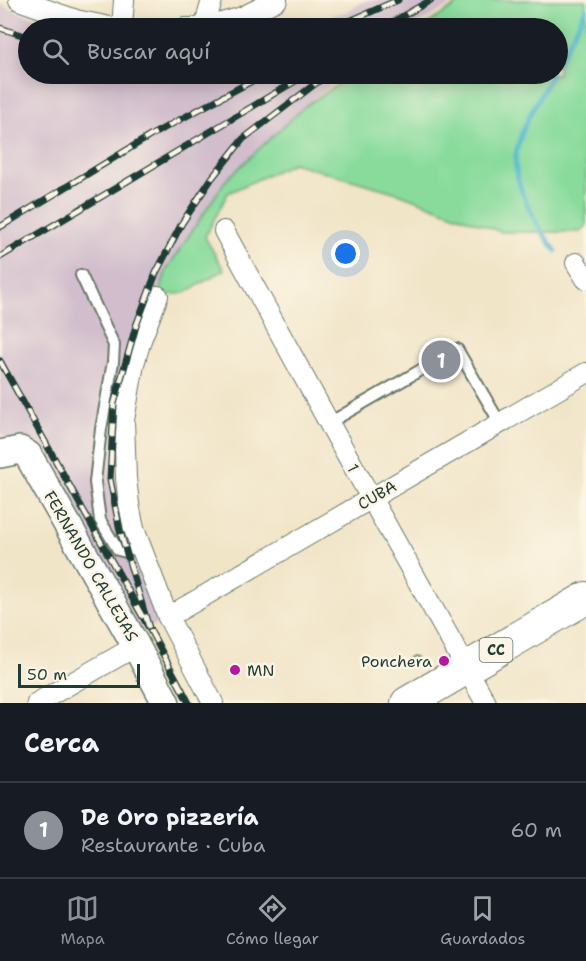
<!DOCTYPE html>
<html lang="es">
<meta charset="utf-8">
<style>
body{margin:0;font-family:"Shantell Sans",sans-serif;background:#20242c;color:#f1f3f6}
.scale{position:absolute;left:18px;bottom:15px;width:122px;box-sizing:border-box;padding-left:6px;border:3px solid #1f3d34;border-top:0;font-size:16px;line-height:21px;white-space:nowrap;color:#1f3d34;-webkit-text-stroke:4px #fcf5e5;paint-order:stroke}
.you{position:absolute;left:346px;top:254px;width:21px;height:21px;margin:-15px;border:4px solid #fff;border-radius:50%;background:#1a73e8;box-shadow:0 0 0 9px #1a73e833}
.badge{display:grid;place-items:center;width:39px;height:39px;border-radius:50%;background:#8c9099;color:#fff;font-size:20px;font-weight:700}
.pin{position:absolute;translate:-50% -50%;border:3px solid #fff;box-shadow:0 2px 6px #0006}
.list{margin:0;padding:0;list-style:none}
h2{display:flex;justify-content:space-between;align-items:center;height:78px;margin:0;padding:0 24px;font-size:26px}
h2 small{font-size:20px;font-weight:400;color:#9ea1a6}
.list li{display:grid;grid-template-columns:39px 1fr auto;gap:18px;align-items:center;box-sizing:border-box;height:96px;padding:0 24px;border-top:2px solid #363941}
.list b{display:block;font-size:22px;white-space:nowrap}
.list p{margin:0;font-size:20px;white-space:nowrap;color:#9ea1a6}
.list em{font-size:20px;font-style:normal;color:#9ea1a6}
.icon{flex:none;width:33px;height:33px;fill:none;stroke:currentColor;stroke-width:2;stroke-linecap:round;stroke-linejoin:round}
.map{position:relative;flex:none;width:586px;height:703px;overflow:hidden}
.search{position:absolute;background:#171b24;box-shadow:0 3px 15px #0003;left:18px;right:18px;top:18px;height:66px;display:flex;align-items:center;gap:15px;box-sizing:border-box;padding:0 21px;border-radius:33px;color:#9ea1a6;font-size:22px}
.sheet{height:174px;background:#171b24}
nav{display:flex;justify-content:space-around;align-items:center;box-sizing:border-box;height:84px;border-top:2px solid #363941;background:#171b24;font-size:16px;color:#9ea1a6}
nav a{display:grid;justify-items:center;gap:3px}
nav .on{color:#8c9099}
.map>svg:first-child{display:block}
</style>
<div class="map">
<svg width="586" height="703" viewBox="0 0 586 703">
<rect width="100%" height="100%" fill="#fcf5e5"/>
<filter id="ink" filterUnits="userSpaceOnUse"><feTurbulence type="fractalNoise" baseFrequency=".0167" numOctaves="2"/><feDisplacementMap in="SourceGraphic" scale="12" xChannelSelector="R" yChannelSelector="G"/><feConvolveMatrix kernelMatrix="1 2 1 2 8 2 1 2 1" color-interpolation-filters="sRGB"/></filter>
<filter id="wash" filterUnits="userSpaceOnUse"><feTurbulence type="fractalNoise" baseFrequency=".008" numOctaves="4" result="noise"/><feDisplacementMap in="SourceGraphic" scale="24" xChannelSelector="R" yChannelSelector="G"/><feGaussianBlur stdDeviation="1.35" result="paint"/><feColorMatrix in="noise" values="0 0 0 0 0 0 0 0 0 0 0 0 0 0 0 0 0 1.4 0 .05"/><feComposite in="paint" operator="in"/></filter>
<g filter="url(#wash)">
<rect width="100%" height="100%" fill="#f1e5c8"/>
<g fill="#d1bdcc">
<path d="M367,0H460L411,28H275L346,12Z"/>
<path d="M0,4L20,13L73,28H28V74H345L305,106L225,181L167,269L131,365L120,418L116,473L138,569L158,623L141,632L0,432Z"/>
</g>
<path fill="#89db9c" stroke="#548c68" stroke-width="1.5" d="M464,0H586V226L580,232H501L401,194L293,163L228,193L205,237L224,270L185,293L158,296L167,269L225,181L305,106L354,74H558V28H421Z"/>
<g fill="none" stroke-linecap="round" stroke-linejoin="round">
<g stroke="#50b8ce" stroke-width="4.5">
<path d="M558,63L586,9"/>
<path d="M552,74C540,97 520,128 516,154C511,182 538,229 556,251"/>
</g>
</g>
</g>
<g filter="url(#ink)">
<g fill="none" stroke-linecap="round" stroke-linejoin="round">
<defs>
<g id="lane">
<path d="M81,275L114,345L113,362L101,429L95,482L100,520L118,550L126,552L140,545"/>
<path d="M329,423L457,349L500,423"/>
</g>
<g id="street">
<path d="M19,0L76,20L115,28"/>
<path d="M122,28L124,0"/>
<path d="M185,28H204L242,17L277,0"/>
<path d="M204,28L212,0"/>
<path d="M224,231L329,423L486,703"/>
<path d="M576,263L586,279"/>
<path d="M158,296L141,340L134,364L124,420L126,478L129,504L134,529L168,617L213,703"/>
<path d="M168,617L586,373"/>
<path d="M37,703L136,646"/>
</g>
<path id="secondary" d="M0,454L20,450L28,455L136,646L166,703"/>
<path id="primary" d="M407,703L586,598"/>
</defs>
<use href="#lane" stroke="#687868" stroke-width="14"/>
<use href="#street" stroke="#687868" stroke-width="22"/>
<use href="#secondary" stroke="#687868" stroke-width="30"/>
<use href="#primary" stroke="#687868" stroke-width="34"/>
<use href="#lane" stroke="#fff" stroke-width="10"/>
<use href="#street" stroke="#fff" stroke-width="20"/>
<use href="#secondary" stroke="#fff" stroke-width="27"/>
<use href="#primary" stroke="#fff" stroke-width="32"/>
<defs>
<g id="rail">
<path d="M0,28L28,37"/>
<path d="M329,28L343,24L398,0"/>
<path d="M382,28L431,0"/>
<path d="M0,227L155,133L265,74"/>
<path d="M0,257L307,74"/>
<path d="M0,361L149,628L189,703"/>
<path d="M149,628L120,531L110,479L114,404L136,326L156,273L182,223L212,178L243,139L328,74"/>
</g>
</defs>
<use href="#rail" stroke="#1f3d34" stroke-width="7"/>
<use href="#rail" stroke="#fcf5e5" stroke-width="4.5" stroke-dasharray="14" stroke-linecap="butt"/>
</g>
<circle fill="#899a82" cx="417" cy="661" r="6"/>
</g>
<g fill="#b5179e" stroke="#fcf5e5" stroke-width="2">
<circle cx="444" cy="661" r="6"/>
<circle cx="235" cy="670" r="6"/>
</g>
<g text-anchor="middle" dominant-baseline="central" stroke-width="5" stroke-linejoin="round" paint-order="stroke">
<rect fill="#fcf5e5" stroke="#617469" stroke-width="1.5" x="479.5" y="638" width="33" height="24" rx="4.5"/>
<g font-size="15" font-weight="bold" fill="#1f3d34">
<text x="496" y="650">CC</text>
</g>
<g font-size="16" fill="#1f3d34" stroke="#fcf5e5">
<text transform="translate(353 468) rotate(61)">1</text>
<text transform="translate(377 495) rotate(-30)">CUBA</text>
<text transform="translate(91 566) rotate(60)">FERNANDO CALLEJAS</text>
</g>
<g font-size="16" fill="#1f3d34" stroke="#fcf5e5" text-anchor="end">
<text x="432" y="661">Ponchera</text>
<text x="247" y="670" text-anchor="start">MN</text>
</g>
</g>
</svg>
<div class="scale">50 m</div>
<div class="you"></div>
<div class="pin badge" style="left:441px;top:360px">1</div>
<div class="search"><svg class="icon" aria-label="search" viewBox="0 0 24 24"><circle cx="10" cy="10" r="6"/><path d="M15 15l6 6"/></svg>Buscar aquí</div>
</div>
<section class="sheet">
<h2>Cerca<small></small></h2>
<ul class="list">
<li><span class="badge">1</span><div><b>De Oro pizzería</b><p>Restaurante · Cuba</p></div><em>60 m</em></li>
</ul>
</section>
<nav>
<a class="on"><svg class="icon" aria-label="map" viewBox="0 0 24 24"><path d="M3 6l6-2 6 2 6-2v14l-6 2-6-2-6 2zM9 4v14M15 6v14"/></svg>Mapa</a>
<a><svg class="icon" aria-label="directions" viewBox="0 0 24 24"><path d="M12 3l9 9-9 9-9-9zM9 14v-3h6M13 9l2 2-2 2"/></svg>Cómo llegar</a>
<a><svg class="icon" aria-label="saved" viewBox="0 0 24 24"><path d="M7 4h10v16l-5-4-5 4z"/></svg>Guardados</a>
</nav>
